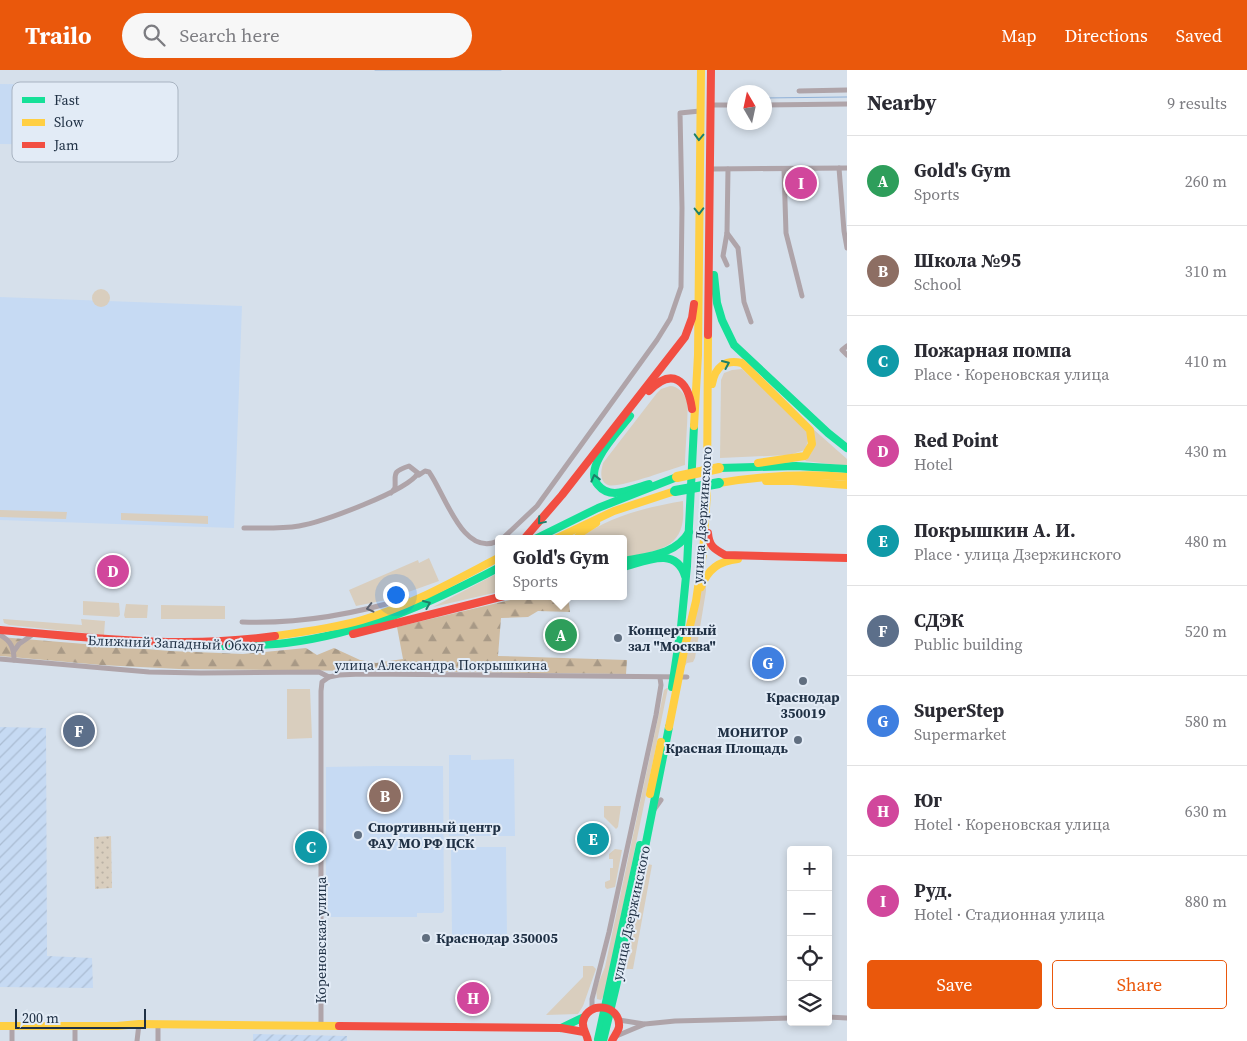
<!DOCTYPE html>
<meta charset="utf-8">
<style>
body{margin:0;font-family:"Source Serif 4",serif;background:#f7f7f7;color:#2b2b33}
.controls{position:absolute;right:15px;bottom:15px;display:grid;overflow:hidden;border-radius:5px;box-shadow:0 2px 8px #0003}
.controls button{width:45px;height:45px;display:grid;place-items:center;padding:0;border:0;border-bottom:1px solid #e1e1e2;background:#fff;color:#2b2b33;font:25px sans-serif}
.compass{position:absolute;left:727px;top:15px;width:45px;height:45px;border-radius:50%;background:#fff;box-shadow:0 2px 8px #0003;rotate:351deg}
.scale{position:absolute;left:15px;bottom:12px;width:131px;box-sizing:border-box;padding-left:5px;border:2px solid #203145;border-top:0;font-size:14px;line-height:18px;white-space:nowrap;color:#203145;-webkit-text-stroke:4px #e2ebf6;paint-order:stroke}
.you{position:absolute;left:395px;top:524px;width:18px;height:18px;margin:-12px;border:4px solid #fff;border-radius:50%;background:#1a73e8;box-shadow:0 0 0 8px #1a73e833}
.badge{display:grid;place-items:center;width:32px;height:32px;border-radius:50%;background:#ea580c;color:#fff;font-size:16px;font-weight:700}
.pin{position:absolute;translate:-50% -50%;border:2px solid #fff;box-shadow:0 1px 5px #0006}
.popup{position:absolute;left:495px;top:465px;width:132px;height:65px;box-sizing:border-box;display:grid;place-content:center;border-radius:5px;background:#fff;filter:drop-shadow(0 1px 4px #0005);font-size:16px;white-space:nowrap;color:#7c7c81}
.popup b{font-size:19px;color:#2b2b33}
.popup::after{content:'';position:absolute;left:50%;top:100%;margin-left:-10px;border:10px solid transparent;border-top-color:#fff}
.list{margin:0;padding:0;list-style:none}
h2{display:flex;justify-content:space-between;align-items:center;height:65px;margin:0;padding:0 20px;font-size:21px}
h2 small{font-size:16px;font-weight:400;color:#7c7c81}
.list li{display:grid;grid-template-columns:32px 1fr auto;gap:15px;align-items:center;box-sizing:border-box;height:90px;padding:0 20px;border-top:1px solid #e1e1e2}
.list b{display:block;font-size:19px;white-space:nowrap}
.list p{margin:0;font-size:16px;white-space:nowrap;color:#7c7c81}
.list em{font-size:16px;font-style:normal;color:#7c7c81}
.actions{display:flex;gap:10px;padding:15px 20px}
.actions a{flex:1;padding:11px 0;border:1px solid #ea580c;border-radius:5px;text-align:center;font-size:18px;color:#ea580c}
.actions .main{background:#ea580c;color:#fff}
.icon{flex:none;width:28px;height:28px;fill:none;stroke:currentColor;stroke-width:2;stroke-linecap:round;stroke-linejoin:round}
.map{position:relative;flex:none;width:847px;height:971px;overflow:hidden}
header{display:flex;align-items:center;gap:30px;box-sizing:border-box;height:70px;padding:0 25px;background:#ea580c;color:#fff}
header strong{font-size:24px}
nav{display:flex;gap:28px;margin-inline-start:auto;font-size:18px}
.search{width:350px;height:45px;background:#f7f7f7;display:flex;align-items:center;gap:12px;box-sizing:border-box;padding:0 18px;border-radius:28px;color:#7c7c81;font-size:19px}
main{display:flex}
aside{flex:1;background:#fff}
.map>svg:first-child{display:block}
</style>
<header>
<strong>Trailo</strong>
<div class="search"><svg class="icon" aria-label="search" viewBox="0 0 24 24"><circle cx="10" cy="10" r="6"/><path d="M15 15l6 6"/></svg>Search here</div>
<nav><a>Map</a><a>Directions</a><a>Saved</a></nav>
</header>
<main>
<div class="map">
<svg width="847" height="971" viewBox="0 0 847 971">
<defs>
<pattern id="industrial-furrows" width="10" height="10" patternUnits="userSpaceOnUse" patternTransform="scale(1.25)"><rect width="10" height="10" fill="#c6daf3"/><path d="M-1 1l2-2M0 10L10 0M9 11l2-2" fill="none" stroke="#aabcd2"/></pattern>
<pattern id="forest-firs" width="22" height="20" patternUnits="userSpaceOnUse" patternTransform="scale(1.25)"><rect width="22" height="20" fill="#cfbca2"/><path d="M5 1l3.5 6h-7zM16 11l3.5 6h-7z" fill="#a89986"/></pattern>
<pattern id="park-dots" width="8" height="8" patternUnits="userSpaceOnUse" patternTransform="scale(1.25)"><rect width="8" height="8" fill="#d9cebe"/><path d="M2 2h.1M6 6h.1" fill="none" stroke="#bab1a5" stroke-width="1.8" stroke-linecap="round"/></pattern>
</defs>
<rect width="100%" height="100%" fill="#d6e0eb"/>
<g fill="#c6daf3">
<path d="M0,14L91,15L90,75L0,74Z"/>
<path d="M0,227L242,236L234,458L0,450Z"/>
<path d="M449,685H471V690H473L514,689L515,766H449Z"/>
<path d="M379,696H443L444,841L442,843H417V847H328L326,844V697Z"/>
<path d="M451,777H506L507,865H452Z"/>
</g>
<g fill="url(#industrial-furrows)">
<path d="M0,657L46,658L47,886L92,888L93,918L0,917Z"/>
<path d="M253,964L347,966V971H253Z"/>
</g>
<g fill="#d9cebe">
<circle cx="101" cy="228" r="9"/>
<path d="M742,299L805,357L809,368L805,380L789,385L720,388L721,310L724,303L732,300Z"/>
<path d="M670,316C678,316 684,323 687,331C689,338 685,383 685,395C671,399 618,419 608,415C599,411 601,401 603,393L657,323L661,319Z"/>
<path d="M812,358L847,389V396L805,391C816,381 814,372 812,358Z"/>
<path d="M683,431C683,438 684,447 682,455C676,482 646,482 624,488V469H579C608,446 648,437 683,431Z"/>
<path d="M0,440L67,442L66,449L0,447Z"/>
<path d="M121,443L208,446V454L121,450Z"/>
<path d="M429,488L439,511L386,530L356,536L349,520L418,490L419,493Z"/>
<path d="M498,503V522L433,537Z"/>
<path d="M709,504L706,515V521L695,588L693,592L687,593L684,597L701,519Z"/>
<path d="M83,531L119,533L120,545L118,547L83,545Z"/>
<path d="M126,534L148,535L147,548H125L124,545Z"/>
<path d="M161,535L225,536V549H161Z"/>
<path d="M3,549L82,555L81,549L105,551L104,565L9,555L4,553Z"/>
<path d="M667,618H668L605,924L601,930L597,929L596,919L605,897L664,620Z"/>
<path d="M287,619H310L312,668L287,669Z"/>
<path d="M604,736H621L618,757L616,759L604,747Z"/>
<path d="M615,779L622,780L615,817L607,819L605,817V812L610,810V798H613V789H609V784Z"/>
<path d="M648,794L652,795L633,899H626L624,894C631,886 634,881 630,870L644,796Z"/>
<path d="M583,896H593L596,899L583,936L578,944L546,945L583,907Z"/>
</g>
<path fill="url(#forest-firs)" d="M527,526H568L570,542L538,541L528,547L501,548L498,586L627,590L626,604L179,599L101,595L0,586V567L170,581L243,584L306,578L317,585L334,578L360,590L376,593L403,589L397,557Z"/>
<path fill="url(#park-dots)" d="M111,766L112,818L95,819L94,767Z"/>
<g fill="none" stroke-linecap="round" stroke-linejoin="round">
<g stroke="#8fb0d7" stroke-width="1">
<path d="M375,0H501"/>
<path d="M764,28L847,27"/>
</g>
<g stroke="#afa4a9" stroke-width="5">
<path d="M799,21L847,20"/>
<path d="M711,35H734"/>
<path d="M764,35L847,34"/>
<path d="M839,98L844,161L847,178"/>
<path d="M711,99L847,98"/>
<path d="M784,99L786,163L802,226"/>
<path d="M727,163L738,178L744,232L751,252"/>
<path d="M727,195L723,186L727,163L728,99"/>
<path d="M847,276L842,280L847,285"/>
<path d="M419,405L425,401L429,402C445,424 463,488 498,471"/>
<path d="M244,458C262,458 281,459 299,456C322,452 408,421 418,403L409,396C391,402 396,404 395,418L391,423"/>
<path d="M502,469L537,436L657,270L670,249L681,217L682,138L680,43L700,41"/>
<path d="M242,552C297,554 355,544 407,528"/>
<path d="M0,565C11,571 14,578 14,590"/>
<path d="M14,581L19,574L32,565"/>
<path d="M0,589L149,602L201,603L319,602L329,607L339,605L361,604L687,607"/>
<path d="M653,741L661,730"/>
<path d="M592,938V929L609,862L656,645L661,615L660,608"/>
<path d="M828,947L847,948"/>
<path d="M619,950L644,954"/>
<path d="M321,956V621L322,612L329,607"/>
<path d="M614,967L645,954L675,951L791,948"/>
<path d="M12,971V956"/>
<path d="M75,971V956"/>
<path d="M137,971L139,954"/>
<path d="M158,971V954"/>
</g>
<g stroke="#16e098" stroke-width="8">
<path d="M714,205L717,233L722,250L734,275L828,363L847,378"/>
<path d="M630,346C619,361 582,398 598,415C602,420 608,423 615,423C626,422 638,417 649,414"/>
<path d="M719,398L796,396L847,399"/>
<path d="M535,469L598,438L677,407"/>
<path d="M624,491C647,486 676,485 689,462"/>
<path d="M624,497C646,491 676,476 685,506"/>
<path d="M209,576C235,576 260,576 286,573C361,564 431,533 498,498"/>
<path d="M672,617L681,557L687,496L694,356"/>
<path d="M561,958L584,947"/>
<path d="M598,969L640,775"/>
<path d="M603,971L624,883L669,657"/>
</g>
<g stroke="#ffcf43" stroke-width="8">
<path d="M712,314C715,297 725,289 742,293L810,360L812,374L805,386L758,393"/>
<path d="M694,356L698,285L701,0"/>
<path d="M766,411H793L847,415"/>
<path d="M719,413C762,406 804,403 847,407"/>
<path d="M555,469L614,441L675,421"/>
<path d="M576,469L582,462L596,453"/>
<path d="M701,517C708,499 719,491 738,489"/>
<path d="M275,566C304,562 334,558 362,550C410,536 454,511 498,488"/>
<path d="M669,657L685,576L696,531L703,483L707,423L708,265"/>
<path d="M650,724L661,672"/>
<path d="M0,956H117L139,954L339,956"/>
</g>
<g stroke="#f24e42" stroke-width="8">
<path d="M708,265L711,0"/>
<path d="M649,321C672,297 688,310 692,339"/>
<path d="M708,463C709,476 714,479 725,485L847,488"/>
<path d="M524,469L562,425L685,267L692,248L694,234"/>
<path d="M0,560C91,568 185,579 275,566"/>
<path d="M353,564L504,526"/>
<path d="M339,956L561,958L584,962"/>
<path d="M588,971C587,964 582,959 583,952C587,930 621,934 619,957C618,962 614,966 612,971"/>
</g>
<path stroke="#16e098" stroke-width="10" d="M675,421L719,413"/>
<path stroke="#ffcf43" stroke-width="10" d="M677,407L719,398"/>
</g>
<defs><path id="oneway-chevron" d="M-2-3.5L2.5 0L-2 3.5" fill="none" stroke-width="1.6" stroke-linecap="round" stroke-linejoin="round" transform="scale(1.25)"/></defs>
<g stroke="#1c806a">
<use href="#oneway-chevron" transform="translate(699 67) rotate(92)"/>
<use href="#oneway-chevron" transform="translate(699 141) rotate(89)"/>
<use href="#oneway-chevron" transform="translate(726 294) rotate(-24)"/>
<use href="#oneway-chevron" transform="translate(595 408) rotate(-104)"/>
<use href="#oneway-chevron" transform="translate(541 451) rotate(130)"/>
<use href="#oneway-chevron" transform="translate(427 534) rotate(-23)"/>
</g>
<use stroke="#595f6d" href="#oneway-chevron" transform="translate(370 538) rotate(166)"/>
<g fill="#606e7f" stroke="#e2ebf6" stroke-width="2">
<circle cx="618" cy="568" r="5"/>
<circle cx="803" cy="611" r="5"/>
<circle cx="798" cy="670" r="5"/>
<circle cx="358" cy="765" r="5"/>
<circle cx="426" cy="868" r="5"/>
</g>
<g text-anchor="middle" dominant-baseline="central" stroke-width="4" stroke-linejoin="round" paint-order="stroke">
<g font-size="14" fill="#203145" stroke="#e2ebf6">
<text transform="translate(702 445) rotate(-86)">улица Дзержинского</text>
<text transform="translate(176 573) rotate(2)">Ближний Западный Обход</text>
<text x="441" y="595">улица Александра Покрышкина</text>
<text transform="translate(631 843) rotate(-78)">улица Дзержинского</text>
<text transform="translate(321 870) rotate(-90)">Кореновская улица</text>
</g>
<g font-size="14" font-weight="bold" fill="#203145" stroke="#e2ebf6" text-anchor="start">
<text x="628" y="560">Концертный<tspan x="628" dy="16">зал "Москва"</tspan></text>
<text x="803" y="627" text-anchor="middle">Краснодар<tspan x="803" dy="16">350019</tspan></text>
<text x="788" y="662" text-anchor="end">МОНИТОР<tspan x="788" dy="16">Красная Площадь</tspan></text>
<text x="368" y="757">Спортивный центр<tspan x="368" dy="16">ФАУ МО РФ ЦСК</tspan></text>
<text x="436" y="868">Краснодар 350005</text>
</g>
</g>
<rect x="12" y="12" width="166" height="80" rx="8" fill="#e2ebf6" stroke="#a8b3c1" stroke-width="1"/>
<rect x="22" y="27" width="23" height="6" fill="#16e098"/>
<rect x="22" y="49" width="23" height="7" fill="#ffcf43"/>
<rect x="22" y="72" width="23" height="6" fill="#f24e42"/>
<g font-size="14" fill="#203145">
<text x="54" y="35">Fast</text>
<text x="54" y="57">Slow</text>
<text x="54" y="80">Jam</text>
</g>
</svg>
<div class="controls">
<button>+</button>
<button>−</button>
<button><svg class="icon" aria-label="locate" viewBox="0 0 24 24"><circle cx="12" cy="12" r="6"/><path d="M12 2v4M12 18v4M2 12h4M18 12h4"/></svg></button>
<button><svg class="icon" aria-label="layers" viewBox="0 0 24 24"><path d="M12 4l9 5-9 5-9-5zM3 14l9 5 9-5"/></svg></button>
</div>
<svg class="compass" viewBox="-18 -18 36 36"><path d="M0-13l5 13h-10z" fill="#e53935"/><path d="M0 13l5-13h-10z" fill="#7c7c81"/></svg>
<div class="scale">200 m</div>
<div class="you"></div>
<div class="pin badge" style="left:561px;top:565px;background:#2e9e5b">A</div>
<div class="popup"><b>Gold's Gym</b>Sports</div>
<div class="pin badge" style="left:385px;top:726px;background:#8d6e63">B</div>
<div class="pin badge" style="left:311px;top:777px;background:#0f9aa8">C</div>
<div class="pin badge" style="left:113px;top:501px;background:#d1479c">D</div>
<div class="pin badge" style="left:593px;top:769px;background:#0f9aa8">E</div>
<div class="pin badge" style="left:79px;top:661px;background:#5c6f8a">F</div>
<div class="pin badge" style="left:768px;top:593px;background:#3f7fe0">G</div>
<div class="pin badge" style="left:473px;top:928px;background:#d1479c">H</div>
<div class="pin badge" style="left:801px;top:113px;background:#d1479c">I</div>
</div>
<aside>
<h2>Nearby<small>9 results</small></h2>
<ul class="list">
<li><span class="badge" style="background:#2e9e5b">A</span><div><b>Gold's Gym</b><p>Sports</p></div><em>260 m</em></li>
<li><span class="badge" style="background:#8d6e63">B</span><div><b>Школа №95</b><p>School</p></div><em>310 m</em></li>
<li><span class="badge" style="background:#0f9aa8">C</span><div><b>Пожарная помпа</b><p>Place · Кореновская улица</p></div><em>410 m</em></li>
<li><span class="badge" style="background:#d1479c">D</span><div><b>Red Point</b><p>Hotel</p></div><em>430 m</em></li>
<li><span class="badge" style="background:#0f9aa8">E</span><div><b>Покрышкин А. И.</b><p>Place · улица Дзержинского</p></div><em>480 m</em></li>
<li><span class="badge" style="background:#5c6f8a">F</span><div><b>СДЭК</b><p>Public building</p></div><em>520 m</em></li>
<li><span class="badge" style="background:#3f7fe0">G</span><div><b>SuperStep</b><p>Supermarket</p></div><em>580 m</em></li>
<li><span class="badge" style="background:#d1479c">H</span><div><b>Юг</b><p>Hotel · Кореновская улица</p></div><em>630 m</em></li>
<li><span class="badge" style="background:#d1479c">I</span><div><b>Руд.</b><p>Hotel · Стадионная улица</p></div><em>880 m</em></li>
</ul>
<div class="actions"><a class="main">Save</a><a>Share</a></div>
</aside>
</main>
